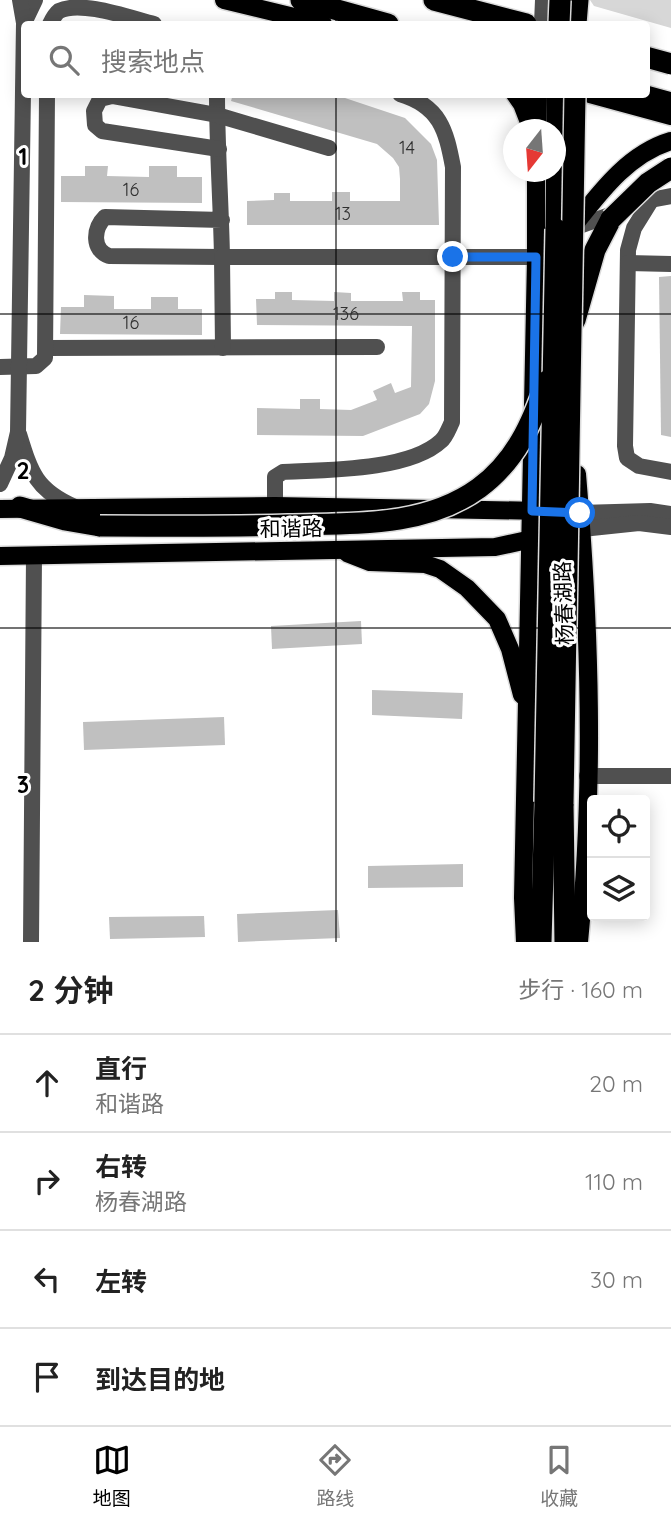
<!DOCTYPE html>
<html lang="zh">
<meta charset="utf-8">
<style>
body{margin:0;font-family:Quicksand,"Noto Sans SC",sans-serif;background:#f2f2f2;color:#222}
.controls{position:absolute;right:21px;bottom:21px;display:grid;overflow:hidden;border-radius:7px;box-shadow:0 4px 18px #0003}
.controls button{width:63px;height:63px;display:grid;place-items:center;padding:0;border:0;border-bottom:2px solid #e0e0e0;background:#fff;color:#222;font:35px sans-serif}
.compass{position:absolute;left:503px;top:119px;width:63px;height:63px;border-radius:50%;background:#fff;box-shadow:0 4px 18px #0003;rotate:197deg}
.stop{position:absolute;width:21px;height:21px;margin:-16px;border:5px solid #1a73e8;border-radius:50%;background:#fff}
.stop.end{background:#1a73e8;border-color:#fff;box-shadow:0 2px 7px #0008}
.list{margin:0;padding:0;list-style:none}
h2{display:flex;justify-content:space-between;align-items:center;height:91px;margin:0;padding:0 28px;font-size:30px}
h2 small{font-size:23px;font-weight:400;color:#767676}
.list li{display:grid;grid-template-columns:46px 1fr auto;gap:21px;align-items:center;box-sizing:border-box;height:98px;padding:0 28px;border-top:2px solid #e0e0e0}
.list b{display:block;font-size:26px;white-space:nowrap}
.list p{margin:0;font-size:23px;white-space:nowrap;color:#767676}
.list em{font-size:23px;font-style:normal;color:#767676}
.icon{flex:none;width:38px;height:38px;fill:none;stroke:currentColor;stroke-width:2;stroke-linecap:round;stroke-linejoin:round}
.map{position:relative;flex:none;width:671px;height:942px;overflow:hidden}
.search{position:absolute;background:#fff;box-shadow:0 4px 18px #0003;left:21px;right:21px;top:21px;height:77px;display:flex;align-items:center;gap:18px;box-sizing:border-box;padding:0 24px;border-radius:7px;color:#767676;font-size:26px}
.sheet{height:483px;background:#fff}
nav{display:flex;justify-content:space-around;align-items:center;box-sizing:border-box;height:98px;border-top:2px solid #e0e0e0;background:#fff;font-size:19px;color:#767676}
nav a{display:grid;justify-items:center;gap:4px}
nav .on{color:#000}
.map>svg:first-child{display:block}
</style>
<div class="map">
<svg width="671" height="942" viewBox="0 0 671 942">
<rect width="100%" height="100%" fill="#fff"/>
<path fill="#d7d7d7" d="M590,0H671V28L594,6Z"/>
<g fill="#c0c0c0">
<path d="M233,94H333L405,118L431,144L437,160L439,225H247V201L274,200V193H290V201H332V192H350V201H400V179L399,167L393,158L377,144L231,101Z"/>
<path d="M85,166H108L107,176L149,177V166H177V177H202V203L61,202V176H85Z"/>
<path d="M671,276V437L661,435L659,277Z"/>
<path d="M275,292H292V300L334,301V292L351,293V301H403L402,292H420V300H435V381L429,404L420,414L363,436L257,435V408L300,409V399H320V409L351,410L377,400L373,391L391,383L395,393L411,387L412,326L257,325L256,299H275Z"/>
<path d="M84,295L114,296V309H151V297H178V309H202V335L60,334L61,307H84Z"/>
<path d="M361,621L362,644L272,649L271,626Z"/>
<path d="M372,690L463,693L462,719L372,715Z"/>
<path d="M224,717L225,745L84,750L83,722Z"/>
<path d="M463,864V887L368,888V866Z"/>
<path d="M338,910L340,938L238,942L237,914Z"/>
<path d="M204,916L205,937L110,939L109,917Z"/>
</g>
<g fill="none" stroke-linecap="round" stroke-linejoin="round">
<defs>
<g id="major">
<path d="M224,0L323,24"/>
<path d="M515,94L522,104L532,130"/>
<path d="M590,94L671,116"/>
<path d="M537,130L538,94"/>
<path d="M571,229C598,195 627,154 671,141"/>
<path d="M577,474C590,629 595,787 579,942"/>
<path d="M0,509L275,506L542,511"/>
<path d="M347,553L370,562L425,564L440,569L467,588L497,619L510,649L522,695"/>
<path d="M0,556L495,547L541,537"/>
<path d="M525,942L523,898L536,257V172"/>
</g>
<g id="highway">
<path d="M301,0L388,24"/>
<path d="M434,0L526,24"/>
<path d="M576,24L578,0"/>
<path d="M639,94L671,103"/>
<path d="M556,229L557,94"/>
<path d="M575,320L595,250L611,219"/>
<path d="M20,507L65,520L100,526"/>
<path d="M563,804L565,942"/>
<path d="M541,942L545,802"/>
</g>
</defs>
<use href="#major" stroke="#dbdbdb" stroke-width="21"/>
<use href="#highway" stroke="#dbdbdb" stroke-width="24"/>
<g stroke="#505050" stroke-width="16">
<path d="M24,23L35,0"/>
<path d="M50,24C52,20 55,14 59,11C81,0 130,18 154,24"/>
<path d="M542,24L543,0"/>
<path d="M217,94C217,149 221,203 222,257L109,256C92,250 93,229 105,217L222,220"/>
<path d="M219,149L102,131L95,125L94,111L100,99L112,96L217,115L329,148"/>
<path d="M652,199L634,228L628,250L625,446L627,458L639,466L671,472"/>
<path d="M645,201L671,196"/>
<path d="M571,229L618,212"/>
<path d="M628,263L671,264"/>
<path d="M46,348L377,347"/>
<path d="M223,348L222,257H536"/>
<path d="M0,367L36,366L45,358L47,94"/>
<path d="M19,434C31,473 36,490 75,507"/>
<path d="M0,484L12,458L18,432L24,23L20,0"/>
<path d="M275,506V477L283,472C324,470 409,471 441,441C446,437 449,428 452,422L453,167C446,130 440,106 400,94"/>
<path d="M580,513L650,511L671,514"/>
<path d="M582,529L639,523L671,527"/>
<path d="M587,776H671"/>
<path d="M31,942L34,556"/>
</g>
<use href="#major" stroke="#000" stroke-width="18"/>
<use href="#highway" stroke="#000" stroke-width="21"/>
<defs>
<g id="highway-bridge">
<path d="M559,24L560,0"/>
<path d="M646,57L671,64"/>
<path d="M611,219L648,183L671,168"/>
<path d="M100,526C163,526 225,527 288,525C352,523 424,528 479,488C516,461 532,423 547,381"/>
<path d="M545,802L556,229"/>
<path d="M563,804L575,94"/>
</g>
</defs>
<use href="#highway-bridge" stroke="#dbdbdb" stroke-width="24" stroke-linecap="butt"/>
<use href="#highway-bridge" stroke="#000" stroke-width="21"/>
</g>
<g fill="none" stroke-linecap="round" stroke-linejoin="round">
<path stroke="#1a73e8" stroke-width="9" d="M453,257H536L532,511L580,513"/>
</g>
<path fill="none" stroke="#000" stroke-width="2" stroke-opacity="0.55" d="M336,0V24M336,94V942M0,314H671M0,628H671"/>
<g text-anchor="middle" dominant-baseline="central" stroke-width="6" stroke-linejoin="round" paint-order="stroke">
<g font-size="18" fill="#303030">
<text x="407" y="147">14</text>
<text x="131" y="189">16</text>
<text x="343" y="213">13</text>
<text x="346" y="313">136</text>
<text x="131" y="322">16</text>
</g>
<g font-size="21" fill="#000" stroke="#fff">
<text transform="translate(291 528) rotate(-1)">和谐路</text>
<text transform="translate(563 603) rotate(-92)">杨春湖路</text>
</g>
</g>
<g font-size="23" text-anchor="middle" font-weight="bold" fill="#000" stroke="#fff" stroke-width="6" stroke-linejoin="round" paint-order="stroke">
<text x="23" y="165">1</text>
<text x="23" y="479">2</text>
<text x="23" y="793">3</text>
</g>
</svg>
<div class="controls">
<button><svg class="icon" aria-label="locate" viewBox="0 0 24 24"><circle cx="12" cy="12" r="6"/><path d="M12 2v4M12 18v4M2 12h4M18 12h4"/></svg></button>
<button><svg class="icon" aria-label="layers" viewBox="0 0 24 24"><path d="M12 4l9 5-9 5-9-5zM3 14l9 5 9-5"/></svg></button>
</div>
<svg class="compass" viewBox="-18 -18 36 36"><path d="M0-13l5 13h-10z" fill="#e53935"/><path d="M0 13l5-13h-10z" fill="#767676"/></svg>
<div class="stop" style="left:580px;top:513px"></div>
<div class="stop end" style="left:453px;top:257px"></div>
<div class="search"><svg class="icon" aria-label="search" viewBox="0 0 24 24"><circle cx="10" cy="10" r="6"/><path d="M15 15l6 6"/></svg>搜索地点</div>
</div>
<section class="sheet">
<h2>2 分钟<small>步行 · 160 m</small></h2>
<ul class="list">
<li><svg class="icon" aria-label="ahead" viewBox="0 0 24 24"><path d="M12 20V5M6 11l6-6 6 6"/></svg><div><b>直行</b><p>和谐路</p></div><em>20 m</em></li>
<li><svg class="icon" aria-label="right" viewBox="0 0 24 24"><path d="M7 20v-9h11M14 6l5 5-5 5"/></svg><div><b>右转</b><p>杨春湖路</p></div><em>110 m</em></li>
<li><svg class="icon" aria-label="left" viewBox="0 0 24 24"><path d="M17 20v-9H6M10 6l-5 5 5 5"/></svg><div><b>左转</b></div><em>30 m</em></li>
<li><svg class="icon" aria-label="arrive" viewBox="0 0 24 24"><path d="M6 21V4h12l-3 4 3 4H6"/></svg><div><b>到达目的地</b></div></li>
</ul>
</section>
<nav>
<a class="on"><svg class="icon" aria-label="map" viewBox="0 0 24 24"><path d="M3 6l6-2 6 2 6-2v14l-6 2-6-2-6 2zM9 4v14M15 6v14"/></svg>地图</a>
<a><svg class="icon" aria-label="directions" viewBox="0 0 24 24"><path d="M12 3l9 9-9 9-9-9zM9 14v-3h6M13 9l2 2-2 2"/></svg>路线</a>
<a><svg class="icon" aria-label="saved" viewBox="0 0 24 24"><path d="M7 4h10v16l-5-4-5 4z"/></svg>收藏</a>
</nav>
